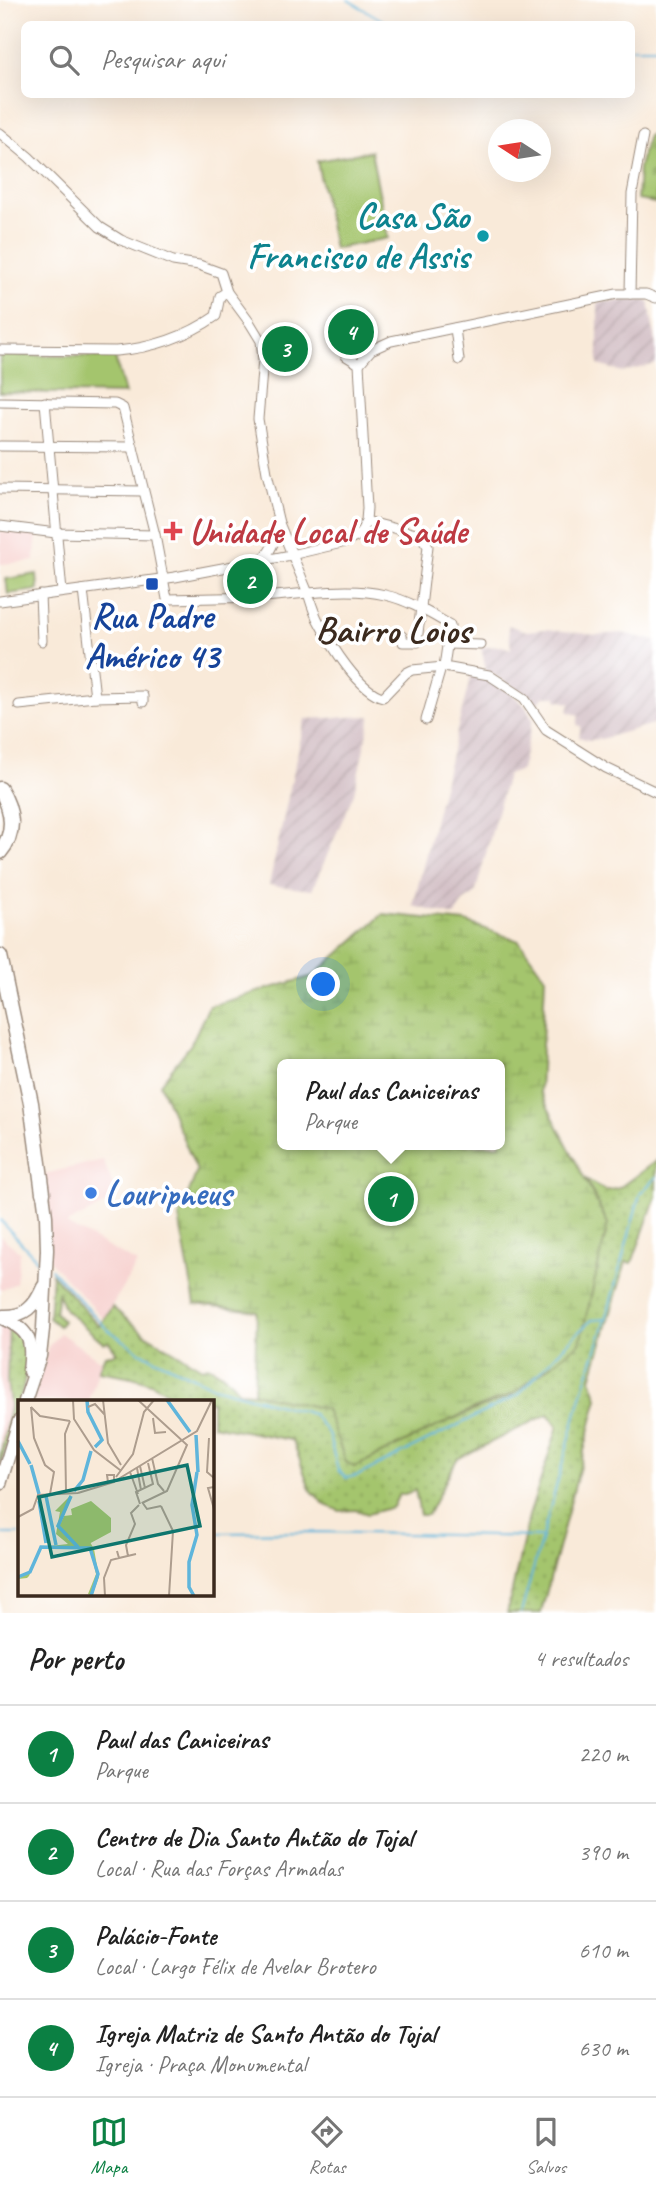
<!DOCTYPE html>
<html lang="pt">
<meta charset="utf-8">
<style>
body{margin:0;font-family:Caveat,sans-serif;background:#f6f6f6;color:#222}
.compass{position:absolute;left:488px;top:119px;width:63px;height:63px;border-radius:50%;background:#fff;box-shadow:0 7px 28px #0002;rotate:282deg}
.you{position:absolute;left:324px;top:985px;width:24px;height:24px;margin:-18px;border:5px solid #fff;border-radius:50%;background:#1a73e8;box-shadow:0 0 0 10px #1a73e833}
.badge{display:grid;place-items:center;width:46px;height:46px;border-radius:50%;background:#0b8043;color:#fff;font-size:23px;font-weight:700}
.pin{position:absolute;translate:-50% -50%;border:4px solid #fff;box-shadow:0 2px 7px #0006}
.popup{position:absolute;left:277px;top:1059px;width:228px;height:91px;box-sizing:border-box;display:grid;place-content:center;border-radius:10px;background:#fff;filter:drop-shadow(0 2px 5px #0005);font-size:23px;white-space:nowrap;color:#767676}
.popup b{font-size:26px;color:#222}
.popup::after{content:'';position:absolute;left:50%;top:100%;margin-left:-14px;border:14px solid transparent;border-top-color:#fff}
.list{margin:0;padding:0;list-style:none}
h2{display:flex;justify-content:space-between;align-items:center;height:91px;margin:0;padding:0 28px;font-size:30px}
h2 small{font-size:23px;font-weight:400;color:#767676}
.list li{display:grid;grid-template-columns:46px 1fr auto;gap:21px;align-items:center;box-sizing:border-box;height:98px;padding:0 28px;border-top:2px solid #e0e0e0}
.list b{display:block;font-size:26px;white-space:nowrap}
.list p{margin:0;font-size:23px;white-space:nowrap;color:#767676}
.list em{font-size:23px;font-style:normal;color:#767676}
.icon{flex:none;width:38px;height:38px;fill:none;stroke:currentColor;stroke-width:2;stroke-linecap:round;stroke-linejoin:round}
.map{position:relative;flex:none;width:656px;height:1613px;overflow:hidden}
.search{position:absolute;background:#fff;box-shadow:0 7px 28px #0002;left:21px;right:21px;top:21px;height:77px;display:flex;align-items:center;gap:18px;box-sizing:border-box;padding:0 24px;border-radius:10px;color:#767676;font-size:26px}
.sheet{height:483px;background:#fff}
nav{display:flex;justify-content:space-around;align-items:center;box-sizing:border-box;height:98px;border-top:2px solid #e0e0e0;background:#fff;font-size:19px;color:#767676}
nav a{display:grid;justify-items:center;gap:4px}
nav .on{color:#0b8043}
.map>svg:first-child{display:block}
</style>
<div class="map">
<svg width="656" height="1613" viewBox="0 0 656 1613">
<defs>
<pattern id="industrial-furrows" width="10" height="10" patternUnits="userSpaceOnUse" patternTransform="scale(1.75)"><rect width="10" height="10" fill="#d2bec4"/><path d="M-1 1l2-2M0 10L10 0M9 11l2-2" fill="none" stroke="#b5a3a8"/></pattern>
<pattern id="grass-dots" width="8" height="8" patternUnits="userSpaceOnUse" patternTransform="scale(1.75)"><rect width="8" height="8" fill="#a4c56d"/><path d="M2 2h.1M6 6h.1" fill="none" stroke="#8ea95e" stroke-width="1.8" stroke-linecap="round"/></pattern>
<pattern id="wetland-marsh" width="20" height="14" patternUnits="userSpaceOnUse" patternTransform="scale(1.75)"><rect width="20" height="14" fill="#a4c56d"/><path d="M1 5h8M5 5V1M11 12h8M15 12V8" fill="none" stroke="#8ea95e"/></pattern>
<pattern id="cemetery-stones" width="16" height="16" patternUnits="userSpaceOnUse" patternTransform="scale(1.75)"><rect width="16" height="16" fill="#a4c56d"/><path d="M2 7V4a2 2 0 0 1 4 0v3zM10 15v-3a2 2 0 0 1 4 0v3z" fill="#8ea95e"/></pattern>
</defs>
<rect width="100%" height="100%" fill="#fff"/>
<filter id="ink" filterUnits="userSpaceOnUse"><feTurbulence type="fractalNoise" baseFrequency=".0143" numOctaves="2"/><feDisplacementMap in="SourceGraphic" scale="14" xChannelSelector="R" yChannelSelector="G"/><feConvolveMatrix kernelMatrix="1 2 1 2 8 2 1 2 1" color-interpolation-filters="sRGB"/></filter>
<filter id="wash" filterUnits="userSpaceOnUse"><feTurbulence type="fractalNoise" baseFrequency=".00686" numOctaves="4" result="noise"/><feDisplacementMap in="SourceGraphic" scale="28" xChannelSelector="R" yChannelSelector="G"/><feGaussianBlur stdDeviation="1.57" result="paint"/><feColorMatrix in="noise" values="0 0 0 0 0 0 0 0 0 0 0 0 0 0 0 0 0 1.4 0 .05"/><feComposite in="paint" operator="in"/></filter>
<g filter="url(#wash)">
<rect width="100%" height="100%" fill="#f9ead9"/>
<g fill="#f7d0ce">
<path d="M0,531L37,535L34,561L0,564Z"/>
<path d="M103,1160L118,1198L66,1224L137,1263L104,1319L50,1261L45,1174Z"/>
<path d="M0,1236L20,1252L16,1283L0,1290Z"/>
<path d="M0,1323L9,1324L7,1381L10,1406L0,1457Z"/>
<path d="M60,1333L101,1361L89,1401H33L48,1347Z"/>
</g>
<g fill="url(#industrial-furrows)">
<path d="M629,300L649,301L656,347V364L623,372L598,365V302Z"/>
<path d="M508,625L527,631L546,629L596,635L622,633L656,641V723L601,739L589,740L579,737L581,726L577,725L579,715L568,712L570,703L557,700V696H543L539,703L486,670L481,647L502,646L511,649Z"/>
<path d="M471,675L488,679L513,695L525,706L533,719L521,770L507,775L475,894L463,902L455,916L413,906Z"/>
<path d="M371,716L354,793L312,890L269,885L305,719Z"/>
</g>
<g fill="url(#grass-dots)" stroke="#707846" stroke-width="2">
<path d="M656,1161V1196L632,1263L626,1262L591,1379L598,1398L541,1613H507L529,1516L558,1426L548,1414L457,1459L428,1515H420L415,1490L405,1494H399L393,1507L368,1514L356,1510L340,1511L325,1505L310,1489L294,1444L291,1440L212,1425V1401H176C156,1378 126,1376 98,1371L105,1355L117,1353L109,1342L104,1343L65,1310L58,1294L55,1312L63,1321L59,1326L49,1318L52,1274L99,1326L112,1307L145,1334L202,1368L208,1366C222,1373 230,1379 239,1392L254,1393L326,1409L346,1462L513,1395L608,1224L586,1179L606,1191L619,1188Z"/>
<path d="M9,1324C13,1327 19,1331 22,1334C39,1358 8,1438 0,1466V1457L10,1406L7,1381Z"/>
</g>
<path fill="url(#wetland-marsh)" stroke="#707846" stroke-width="2" fill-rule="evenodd" d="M383,914L466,922L519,941L545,977L540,1092L608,1224L580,1343L513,1394L471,1410L354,1467L346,1462L326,1409L254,1393L257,1311L195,1304L179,1218L197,1171L160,1084L191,1044L209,1006L313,976ZM282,1064H500V1145H282Z"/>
<path fill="url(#cemetery-stones)" stroke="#707846" stroke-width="2" d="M648,135L656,136V203L637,200L639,167Z"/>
<g fill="#a4c56d" stroke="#707846" stroke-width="2">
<path d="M371,151L388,238L334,249L317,161Z"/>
<path d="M0,355L115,357L125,394L0,392Z"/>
<path d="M37,574L38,590L8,594L6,579Z"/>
</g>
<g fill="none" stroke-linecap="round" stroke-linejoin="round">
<g stroke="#5fb5db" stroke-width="2">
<path d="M348,0L389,24"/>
<path d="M632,47H656"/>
<path d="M0,1220L38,1261"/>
<path d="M51,1269L106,1328L140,1352L214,1387L313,1414L328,1433L338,1470L346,1478L359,1475L518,1395L575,1335L592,1320L606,1319"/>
<path d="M212,1533L318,1532L540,1537"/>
<path d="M0,1534H19"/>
<path d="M521,1613L584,1386L606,1319L640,1194L656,1177"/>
</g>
</g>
</g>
<g filter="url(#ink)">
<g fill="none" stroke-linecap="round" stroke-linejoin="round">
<defs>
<g id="minor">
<path d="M0,133L29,157L100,227L121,240L173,261L199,265L221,273L227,292L250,323L261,341L263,359L258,419L267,473L279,523L308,593L264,597L167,599L155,535L123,408L115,404L0,402"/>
<path d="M630,294L632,194L643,136"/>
<path d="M455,328L459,360"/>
<path d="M0,350L116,351C152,348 186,337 216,316L220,296L227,292"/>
<path d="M346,356L359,364"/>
<path d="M359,364L371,350L391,341L617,294H646L656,298"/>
<path d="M45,402L62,592"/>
<path d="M0,446L133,447"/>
<path d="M0,489L143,491"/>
<path d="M366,521L420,535L428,546L417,642H403L402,636"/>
<path d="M0,526L56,533L155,535"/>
<path d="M261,560C273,551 275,538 279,523"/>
<path d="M83,590L95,697"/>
<path d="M40,595L42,641"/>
<path d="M0,601L175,577L291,555L346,542L356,537L362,530L366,521L367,508L359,364"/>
<path d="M447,644L481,645"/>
<path d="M444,667L450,625C429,613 408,600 385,595C360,589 333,591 308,593C311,603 314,614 320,624C331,645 359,691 383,697L406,673L412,670L444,667L489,675L524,698L546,730L606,768L656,792"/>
<path d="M19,705L95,697L143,696V702"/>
<path d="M426,720L441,668"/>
</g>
<g id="major">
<path d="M3,1316C25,1317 35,1306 43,1287"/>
<path d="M0,1317C30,1330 33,1339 29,1371"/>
<path d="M25,1401L40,1356L43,1329L47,1250L46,1216L43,1193"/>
<path d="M0,1484L19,1421"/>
</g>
<g id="highway">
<path d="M0,789C12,809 17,832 0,852"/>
<path d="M0,956L31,1103L43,1193"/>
</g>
</defs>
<use href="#minor" stroke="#9a8a7c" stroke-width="11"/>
<use href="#major" stroke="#9a8a7c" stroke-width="15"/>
<use href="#highway" stroke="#9a8a7c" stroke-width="17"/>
<use href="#minor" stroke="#fff" stroke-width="9"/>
<use href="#major" stroke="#fff" stroke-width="12"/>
<use href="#highway" stroke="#fff" stroke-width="14"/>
</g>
</g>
<circle fill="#0f9aa8" stroke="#fff" stroke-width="2.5" cx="483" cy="236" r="7"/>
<path fill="#e0444e" stroke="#fff" stroke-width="2.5" d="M169.5 520.5h7v7h7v7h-7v7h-7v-7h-7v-7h7z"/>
<rect fill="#1a4fb4" stroke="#fff" stroke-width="2.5" x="145" y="577" width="14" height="14" rx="3.5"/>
<circle fill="#3f7fe0" stroke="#fff" stroke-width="2.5" cx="91" cy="1193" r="7"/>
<g text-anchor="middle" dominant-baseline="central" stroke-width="7" stroke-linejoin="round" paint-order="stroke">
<g font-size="35" font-weight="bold" fill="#0d838f" stroke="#fff" text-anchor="end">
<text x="469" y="216">Casa São<tspan x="469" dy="40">Francisco de Assis</tspan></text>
</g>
<g font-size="35" font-weight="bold" fill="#be3a42" stroke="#fff" text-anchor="start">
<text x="189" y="531">Unidade Local de Saúde</text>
</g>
<g font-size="35" font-weight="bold" fill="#164399" stroke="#fff">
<text x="152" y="616">Rua Padre<tspan x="152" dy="40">Américo 43</tspan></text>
</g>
<g font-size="35" font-weight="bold" fill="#366cbe" stroke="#fff" text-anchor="start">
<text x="105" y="1193">Louripneus</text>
</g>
<g font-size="37" font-weight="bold" fill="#3b2a1e" stroke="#fff">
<text x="393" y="629">Bairro Loios</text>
</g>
</g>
<g transform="translate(18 1400)">
<rect width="196" height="196" fill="#f9ead9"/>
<path d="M53,95L41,127L51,140L72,142L76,149L81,177L74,196L70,194L78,174L72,149H23L11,176L9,178L0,179L12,172L23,147L50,144L38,134L42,112L37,111Z" fill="#a4c56d"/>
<path d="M73,101L93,118V132L69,145H57L41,127L46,116L54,115L53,109Z" fill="#a4c56d"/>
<path fill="none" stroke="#5fb5db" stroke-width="3.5" d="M69,0L70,12L84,40L77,47M149,0L172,32M178,35L180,72M0,41L12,64M13,65L21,94M56,91L65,80L73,51M28,96L38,145M53,96L40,126L60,147M21,101L28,143M0,177L12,172L23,147L72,148L80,174L73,196M176,196L171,187V162L179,135L174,105L179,72"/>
<path fill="none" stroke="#ad9d8e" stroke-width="2" d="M55,0L56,19L76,50L102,70M85,0L90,43L103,65M120,0L169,45L149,91L124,103M13,7L16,38L27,65L36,72L32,94M13,7L22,16L52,21M70,7L77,4L87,15M135,18L137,33L148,32M191,38L189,72L196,78M134,58L140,84L146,91M122,66L127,88M119,68L123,90M112,72L120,94M98,77L115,54L126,12L136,0M97,81L179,31L194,0M196,87L190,88L196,109M48,91L47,34L52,21M60,93L96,82V75H89L90,82M124,102L129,109L143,106M122,104L118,92L135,84L130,63M143,106L155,131L151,196M0,117L15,109L20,95L60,93M99,151L101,158L118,154M110,156L108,145L117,124L113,113L121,105M87,196L86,178L93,160L101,158"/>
<path fill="#0f766e" fill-opacity="0.15" stroke="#0f766e" stroke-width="3.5" d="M169,65L182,126L34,157L21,97Z"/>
<rect width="196" height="196" fill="none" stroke="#3b2a1e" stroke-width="3.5"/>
</g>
</svg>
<svg class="compass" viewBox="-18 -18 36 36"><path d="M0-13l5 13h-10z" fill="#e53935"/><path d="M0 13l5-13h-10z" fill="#767676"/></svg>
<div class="you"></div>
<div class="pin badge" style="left:391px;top:1199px">1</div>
<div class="popup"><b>Paul das Caniceiras</b>Parque</div>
<div class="pin badge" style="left:250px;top:581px">2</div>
<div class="pin badge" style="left:285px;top:349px">3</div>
<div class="pin badge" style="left:351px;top:332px">4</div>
<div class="search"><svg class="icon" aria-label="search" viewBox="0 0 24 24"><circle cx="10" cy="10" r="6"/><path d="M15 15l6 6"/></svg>Pesquisar aqui</div>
</div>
<section class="sheet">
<h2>Por perto<small>4 resultados</small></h2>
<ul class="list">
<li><span class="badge">1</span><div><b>Paul das Caniceiras</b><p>Parque</p></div><em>220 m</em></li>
<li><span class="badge">2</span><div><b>Centro de Dia Santo Antão do Tojal</b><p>Local · Rua das Forças Armadas</p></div><em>390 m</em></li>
<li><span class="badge">3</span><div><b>Palácio-Fonte</b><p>Local · Largo Félix de Avelar Brotero</p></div><em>610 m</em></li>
<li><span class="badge">4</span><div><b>Igreja Matriz de Santo Antão do Tojal</b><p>Igreja · Praça Monumental</p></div><em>630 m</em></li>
</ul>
</section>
<nav>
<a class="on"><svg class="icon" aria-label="map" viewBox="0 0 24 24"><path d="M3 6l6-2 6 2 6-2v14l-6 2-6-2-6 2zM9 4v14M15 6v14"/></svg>Mapa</a>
<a><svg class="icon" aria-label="directions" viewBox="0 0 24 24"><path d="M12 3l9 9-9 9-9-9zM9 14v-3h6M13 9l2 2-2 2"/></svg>Rotas</a>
<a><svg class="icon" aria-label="saved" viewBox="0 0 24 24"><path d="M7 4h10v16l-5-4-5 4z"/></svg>Salvos</a>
</nav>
